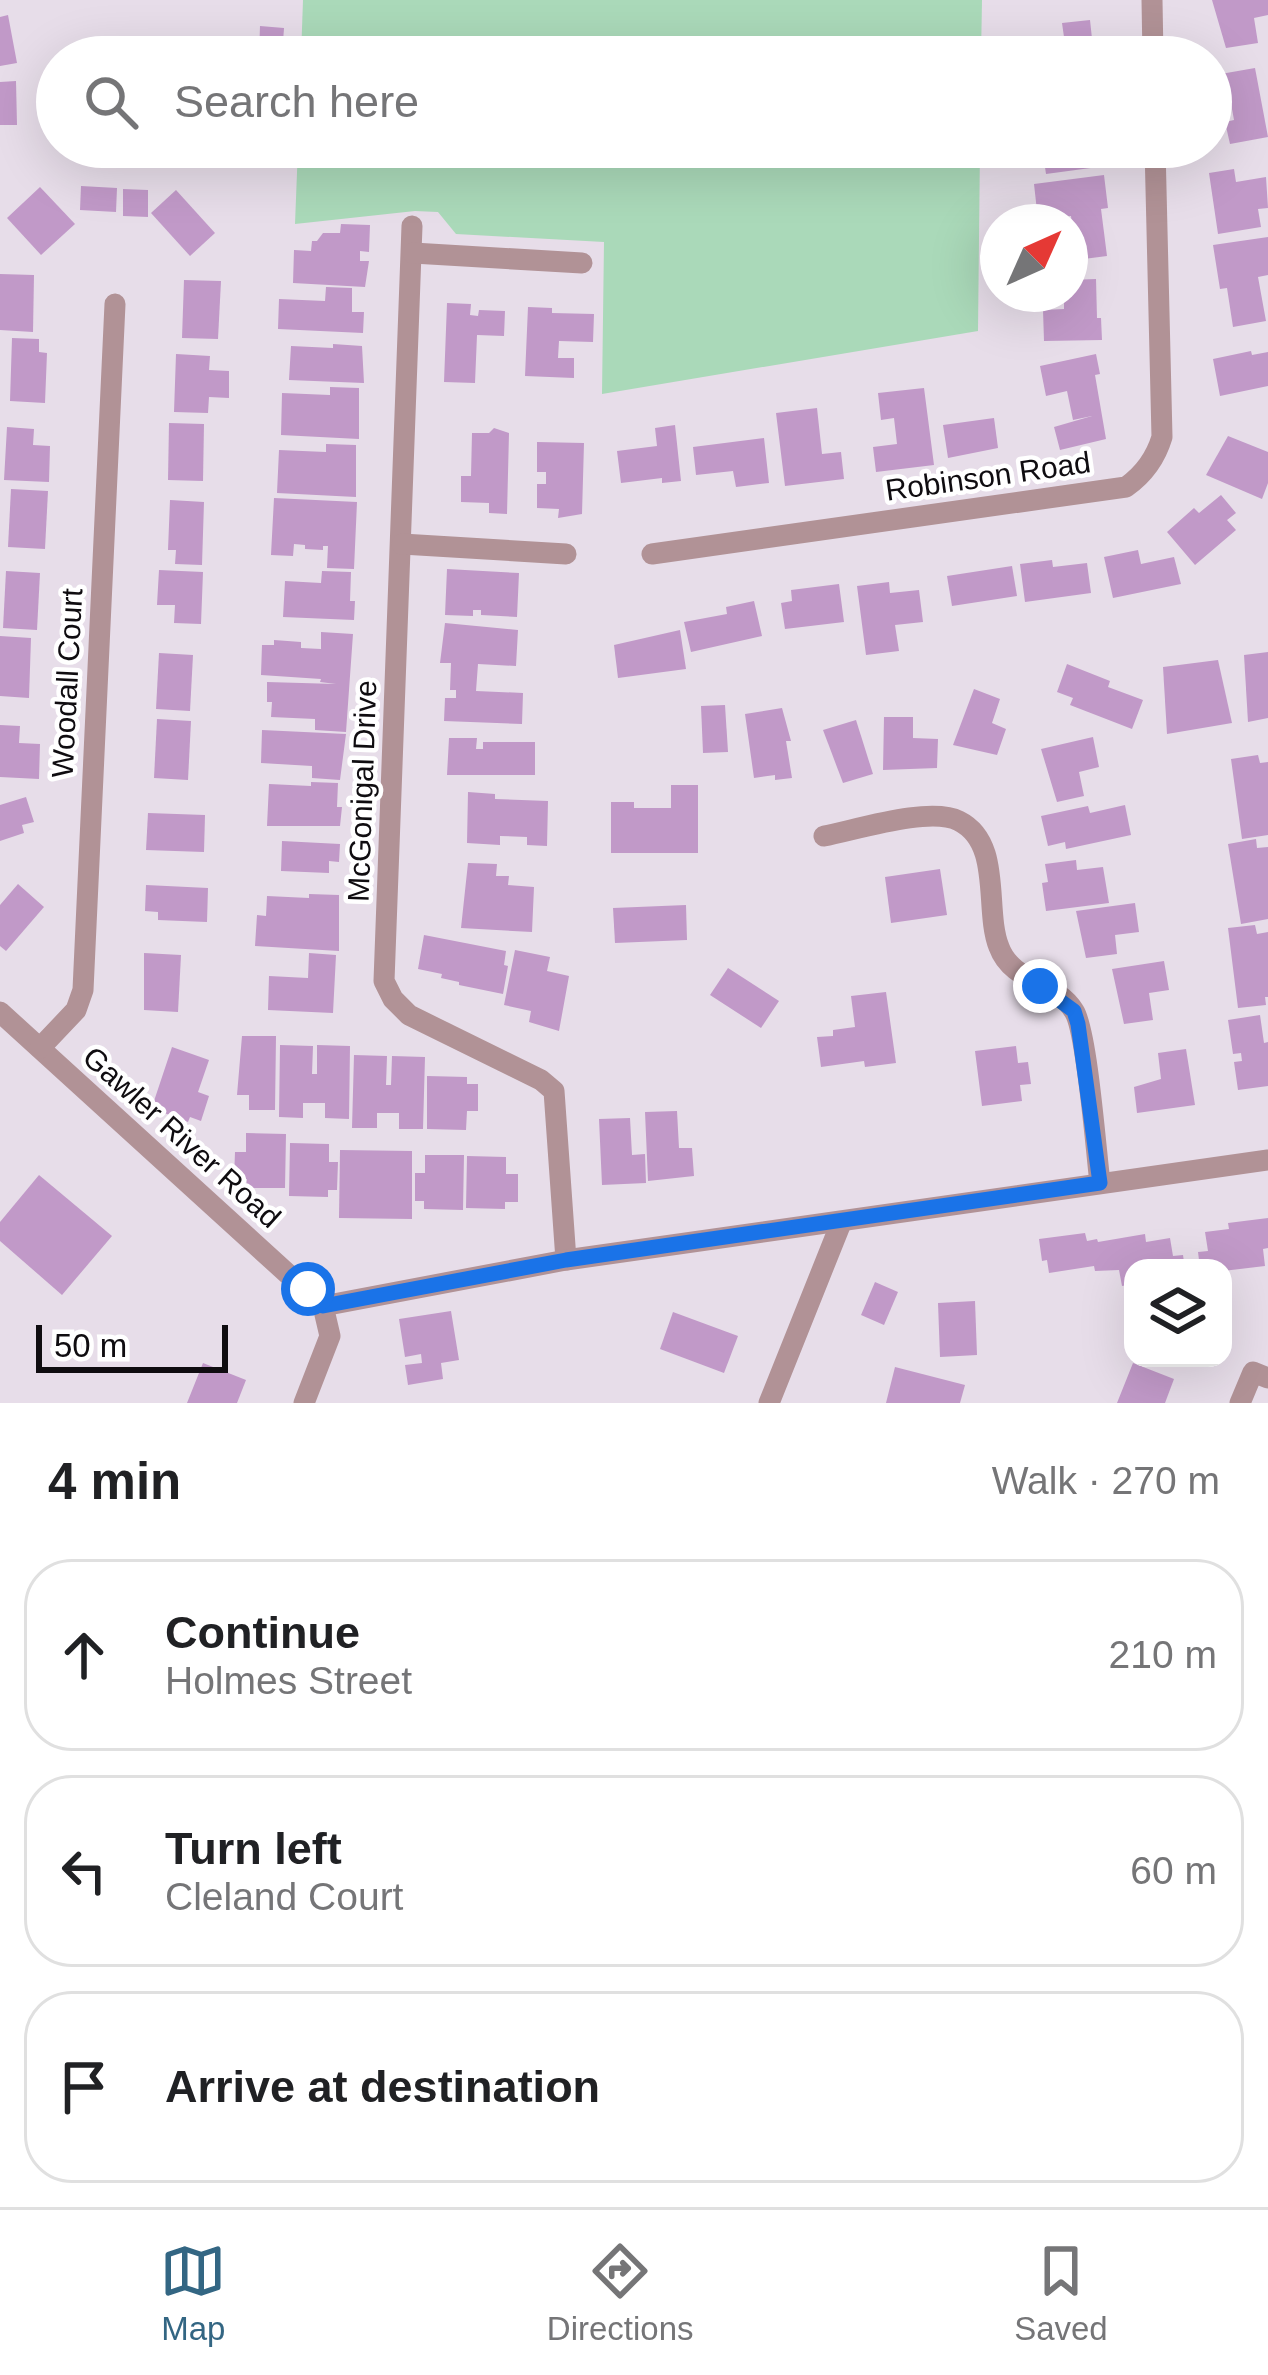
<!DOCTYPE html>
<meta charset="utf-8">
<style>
body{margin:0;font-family:Arial,sans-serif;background:#f2f2f2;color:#202124}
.controls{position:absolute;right:36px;bottom:36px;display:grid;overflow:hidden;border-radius:24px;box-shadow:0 12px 48px #0002}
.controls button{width:108px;height:108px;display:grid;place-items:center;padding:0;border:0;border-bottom:3px solid #e0e0e0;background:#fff;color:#202124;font:60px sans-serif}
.compass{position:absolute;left:980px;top:204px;width:108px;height:108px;border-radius:50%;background:#fff;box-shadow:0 12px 48px #0002;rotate:45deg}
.scale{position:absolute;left:36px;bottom:30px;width:192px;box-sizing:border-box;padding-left:12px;border:6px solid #0f0c10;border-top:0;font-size:33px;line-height:42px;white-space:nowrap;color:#0f0c10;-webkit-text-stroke:9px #fff;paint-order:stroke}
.stop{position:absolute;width:36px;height:36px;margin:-27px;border:9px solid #1a73e8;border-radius:50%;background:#fff}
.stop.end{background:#1a73e8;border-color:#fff;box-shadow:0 3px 12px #0008}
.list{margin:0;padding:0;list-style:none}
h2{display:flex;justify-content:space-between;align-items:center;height:156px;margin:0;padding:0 48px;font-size:51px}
h2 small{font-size:39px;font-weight:400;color:#757577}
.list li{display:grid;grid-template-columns:78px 1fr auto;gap:36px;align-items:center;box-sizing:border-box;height:192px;margin:0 24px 24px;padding:0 24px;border:3px solid #e0e0e0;border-radius:48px}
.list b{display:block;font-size:45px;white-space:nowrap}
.list p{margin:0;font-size:39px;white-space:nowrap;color:#757577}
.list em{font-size:39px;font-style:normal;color:#757577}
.icon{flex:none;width:66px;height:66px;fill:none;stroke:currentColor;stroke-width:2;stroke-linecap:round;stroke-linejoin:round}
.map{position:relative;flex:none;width:1268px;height:1403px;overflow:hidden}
.search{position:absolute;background:#fff;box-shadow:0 12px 48px #0002;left:36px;right:36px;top:36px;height:132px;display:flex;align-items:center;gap:30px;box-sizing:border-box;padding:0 42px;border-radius:66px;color:#757577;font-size:45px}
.sheet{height:804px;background:#fff}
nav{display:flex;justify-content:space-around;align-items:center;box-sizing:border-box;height:168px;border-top:3px solid #e0e0e0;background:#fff;font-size:33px;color:#757577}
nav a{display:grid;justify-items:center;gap:6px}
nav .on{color:#336683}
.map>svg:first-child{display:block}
</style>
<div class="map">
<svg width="1268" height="1403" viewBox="0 0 1268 1403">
<rect width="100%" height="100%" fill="#e7dde9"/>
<g fill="#aad9b9">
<path d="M303,0H982L981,57H301Z"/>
<path d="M298,147H980L978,331L602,394L604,242L456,234L438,212L415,211L295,224Z"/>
</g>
<g fill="#c199c8">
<path d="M1212,0H1268V15L1254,18L1258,43L1226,48Z"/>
<path d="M8,15L17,63L0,66V17Z"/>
<path d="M1090,20L1094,57H1044L1043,46L1065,44L1062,23Z"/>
<path d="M260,26L284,28L282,57H259Z"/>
<path d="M1255,68L1268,137L1230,144L1225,122L1234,120L1230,98L1219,100L1215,75Z"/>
<path d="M16,81L17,125H0V82Z"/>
<path d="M1042,147H1095L1098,167L1046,174Z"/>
<path d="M1234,169L1236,182L1266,177L1268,208L1258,209L1261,227L1218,234L1209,173Z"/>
<path d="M1104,175L1108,208L1101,209L1107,256L1076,260L1071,216L1038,220L1034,184Z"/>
<path d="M81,186L117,188L116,212L80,210Z"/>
<path d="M40,187L75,224L41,255L7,218Z"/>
<path d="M123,189L148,190V217L123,216Z"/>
<path d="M176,190L215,233L190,256L151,213Z"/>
<path d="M341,224L370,225L369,252L360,251V261H369L365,287L293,283L294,250L311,251L312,241H317L323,233H340Z"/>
<path d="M1268,237V275L1258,277L1266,321L1233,327L1227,288L1220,289L1213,245Z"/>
<path d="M0,274L34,275L33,332L0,330Z"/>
<path d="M1096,279L1097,318H1101L1102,340L1044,341L1043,310L1064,309V294H1070V280Z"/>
<path d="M184,280L221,281L218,339L182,338Z"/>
<path d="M326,287L352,288V312H364L363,333L278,329L279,299L325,301Z"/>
<path d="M447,303L471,304L470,315L478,316L479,310L505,311L504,336L477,335L475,383L444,382Z"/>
<path d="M528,307L552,308V313L594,314L593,342L559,341L558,358H574V378L525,376Z"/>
<path d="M12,338L39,339V352L47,353L45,403L10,401Z"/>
<path d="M333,344L362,346L364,383L289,380L291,346L333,348Z"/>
<path d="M1251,351L1252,355L1268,352V386L1220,396L1213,359Z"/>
<path d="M176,354L210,356L209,370L229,371V398L209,397L208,413L174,412Z"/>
<path d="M1096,354L1100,374L1095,375L1106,439L1060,450L1054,427L1092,416L1073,420L1067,391L1046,396L1040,366Z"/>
<path d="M330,387L359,388V439L281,435L282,393L330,395Z"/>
<path d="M924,388L934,465L876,472L873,447L897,444L894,418L881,420L878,393Z"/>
<path d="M817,408L822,454L841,452L844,479L785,486L776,413Z"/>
<path d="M994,418L998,448L948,458L943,425Z"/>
<path d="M169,423L204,424L203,481L168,480Z"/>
<path d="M675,425L681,481L662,483V478L621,483L617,451L657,446L655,428Z"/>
<path d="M7,427L34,429L33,445L50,446L49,482L4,480Z"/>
<path d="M494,428L509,433L507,514L489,513V503L461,502V476H471L472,433H489Z"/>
<path d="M1228,436L1268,452V483L1262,499L1206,475Z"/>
<path d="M764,438L769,483L736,487L733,471L696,475L693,447Z"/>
<path d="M537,442L584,443L582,514L558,518L559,509L537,508V484H546V472H537Z"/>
<path d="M326,444L356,445V497L277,493L279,450L326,452Z"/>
<path d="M11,489L48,491L45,549L8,547Z"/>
<path d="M1221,495L1236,513L1227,520L1236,530L1195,565L1167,532L1194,508L1199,513Z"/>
<path d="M274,498L357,502L354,569L327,568L328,546H323V550L305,549V545L294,544L293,556L271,555Z"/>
<path d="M170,500L204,502L202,565L175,564L176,550H168Z"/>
<path d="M1138,550L1141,564L1174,557L1181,584L1113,598L1104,557Z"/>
<path d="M1052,560L1053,567L1087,563L1091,593L1025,602L1020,564Z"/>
<path d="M1012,566L1017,596L952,606L947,576Z"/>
<path d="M447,569L519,573L517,617L481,615V610H473V616L445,615Z"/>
<path d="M159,570L203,572L201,624L174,623L175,605H157Z"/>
<path d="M6,571L40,573L37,630L3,628Z"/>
<path d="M322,571L351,572L350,601H355L354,620L283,617L285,581L321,583Z"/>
<path d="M889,582L890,593L919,590L923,622L895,625L899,651L866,655L857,586Z"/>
<path d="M839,584L844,622L785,629L781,603L792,601L791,590Z"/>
<path d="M754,601L762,636L691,652L684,622L727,614L726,607Z"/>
<path d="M445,623L518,630L516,666L478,664L476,691L523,693L522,724L444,721L445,698H456V690H450L451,663H440Z"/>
<path d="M680,630L686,669L618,678L614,645Z"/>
<path d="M321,632L353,634L346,732L315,730V719L271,717L272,702H267V682L336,684L320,682L321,679L261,675L262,645H274V640L301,642V648L321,649Z"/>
<path d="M0,636L31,638L29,698L0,696Z"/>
<path d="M1268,652V718L1248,722L1244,655Z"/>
<path d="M159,653L193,655L190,711L156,709Z"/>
<path d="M1218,660L1232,723L1167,734L1163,667Z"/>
<path d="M1067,664L1110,681L1108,687L1143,700L1132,729L1070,705L1073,698L1057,692Z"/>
<path d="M974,689L1000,699L992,723L1006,729L997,755L953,745Z"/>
<path d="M725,705L728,752L703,753L701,706Z"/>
<path d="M782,708L791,741H786L792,778L775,780V775L754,778L745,714Z"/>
<path d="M884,717H913V738L938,739L937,768L883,770Z"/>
<path d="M157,719L191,721L188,780L154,778Z"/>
<path d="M856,720L873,774L843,783L823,730Z"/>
<path d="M0,725L20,726L19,743L40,744L39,779L0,777Z"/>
<path d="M262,730L346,734L340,780L312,778V766L261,763Z"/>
<path d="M1093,737L1099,767L1079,772L1084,796L1057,802L1041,749Z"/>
<path d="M449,738H477L476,749H483V742H535V775H447Z"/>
<path d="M1258,755L1260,763L1268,762V835L1242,839L1231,759Z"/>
<path d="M311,782L338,783L337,807H342L340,826H267L269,784L311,786Z"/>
<path d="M671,785H698V853H611V802H634V808H671Z"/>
<path d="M468,792L495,794V799L548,801L547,846L527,845V837L500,836V845L467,843Z"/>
<path d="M26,797L34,822L22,825L24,833L0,841V805Z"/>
<path d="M1125,805L1131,835L1066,849L1065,842L1048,846L1041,816L1088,806L1090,813Z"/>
<path d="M148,813L205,815L204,852L146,850Z"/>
<path d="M1256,839L1257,848L1268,847V919L1241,924L1228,844Z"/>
<path d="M282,841L340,844L339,862L329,861V873L281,871Z"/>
<path d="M1076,860L1077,870L1103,867L1109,903L1046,911L1042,883L1048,882L1045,864Z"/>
<path d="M468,863L497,864L496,876H509L508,885L534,887L532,932L461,928Z"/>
<path d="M940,869L947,915L891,923L885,877Z"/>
<path d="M18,884L44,907L6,951L0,946V905Z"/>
<path d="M146,885L208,888L207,922L158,920V912L145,911Z"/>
<path d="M309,894L339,895V951L255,946L257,915L266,916L267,896L309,898Z"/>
<path d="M1135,903L1139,932L1115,935L1117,954L1086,958L1076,911Z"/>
<path d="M686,905L687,940L615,943L613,908Z"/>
<path d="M1255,925L1257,934L1268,932V997H1265L1266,1005L1238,1008L1228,928Z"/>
<path d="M424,935L506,951L504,965L508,966L503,994L459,985V982L441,978L442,974L418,969Z"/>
<path d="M515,950L550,957L547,971L569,976L559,1031L529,1022L531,1011L504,1005Z"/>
<path d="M144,953L181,955L178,1012L144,1010Z"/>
<path d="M309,953L336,955L333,1013L268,1010L269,976L308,978Z"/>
<path d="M1164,961L1169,990L1149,993L1153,1020L1124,1024L1112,969Z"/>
<path d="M728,968L779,1001L761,1028L710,995Z"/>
<path d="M886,992L896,1063L865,1067L864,1061L821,1067L817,1037L833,1036V1030L855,1027L851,996Z"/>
<path d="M1260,1015L1264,1043L1268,1042V1086L1238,1090L1234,1062L1242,1061L1241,1053L1233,1054L1228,1020Z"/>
<path d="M242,1036H276L275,1110H249V1095H237Z"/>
<path d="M280,1045L313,1046L312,1074H317V1045L350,1046L349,1119L325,1118V1103H303V1118L279,1117Z"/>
<path d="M1016,1046L1018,1063L1028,1062L1031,1084L1020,1085L1022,1101L982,1106L975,1051Z"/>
<path d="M172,1047L209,1060L198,1092L209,1096L201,1121L190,1117L188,1122L159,1111L160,1106L153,1104Z"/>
<path d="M1186,1049L1195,1105L1137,1113L1134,1087L1161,1079L1158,1053Z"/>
<path d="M354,1055L387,1056L386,1085H391L392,1056L425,1057L423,1129H399V1113H377V1128H352Z"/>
<path d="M427,1076L467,1077V1084H478V1111H467L466,1130L427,1129Z"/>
<path d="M677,1111L679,1148H692L694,1176L648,1181L645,1112Z"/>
<path d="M630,1118L632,1155L645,1154L646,1183L602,1185L599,1119Z"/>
<path d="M246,1133L286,1134L285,1188H246L247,1179H234L235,1152H246Z"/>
<path d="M290,1143L329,1144V1162H338L337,1190H328V1197L289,1196Z"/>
<path d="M340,1150L412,1151V1219L339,1218Z"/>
<path d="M425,1155H464L463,1210L424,1209V1201H415V1173H425Z"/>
<path d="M467,1156L506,1157V1174H518V1202H505V1209L466,1208Z"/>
<path d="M39,1175L112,1236L62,1295L0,1241V1222Z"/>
<path d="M1268,1218V1248L1263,1249L1265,1266L1223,1271L1133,1268V1284L1122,1286L1119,1270L1095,1271L1094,1266L1049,1273L1047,1260L1042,1261L1039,1239L1085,1233L1087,1241L1097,1239L1098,1242L1145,1234L1146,1242L1170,1238L1173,1256L1183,1255L1184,1262L1199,1260L1198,1252L1208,1251L1205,1232L1229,1229L1228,1223Z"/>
<path d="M875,1282L898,1292L884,1325L861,1315Z"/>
<path d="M975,1301L977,1355L940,1357L938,1303Z"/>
<path d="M451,1311L459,1360L441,1363L443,1379L408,1385L405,1365L422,1363L421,1354L405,1357L399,1319Z"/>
<path d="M673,1312L738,1336L724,1373L660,1349Z"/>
<path d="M203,1363L246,1380L237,1403H187Z"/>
<path d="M1133,1363L1174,1379L1165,1403H1117Z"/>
<path d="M895,1367L965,1385L960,1403H886Z"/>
</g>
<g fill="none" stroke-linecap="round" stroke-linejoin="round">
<g stroke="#b19296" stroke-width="21">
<path d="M1152,0L1153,57"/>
<path d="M412,226L384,981L393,999L409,1015L541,1080L554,1091L566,1260"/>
<path d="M413,253L582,263"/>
<path d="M402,544L566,554"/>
<path d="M652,554L1126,487C1143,475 1156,457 1162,437L1155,147"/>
<path d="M824,836C856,830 930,806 959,821C1003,843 984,910 999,947C1012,983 1056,981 1074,1011C1087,1031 1096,1151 1100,1183"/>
<path d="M0,1012L323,1306L330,1336L304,1403"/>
<path d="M40,1048L76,1010L83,990L115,304"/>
<path d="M323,1306L566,1260L1268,1160"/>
<path d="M769,1403L841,1223"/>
<path d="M1240,1403L1253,1372L1268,1378"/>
</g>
</g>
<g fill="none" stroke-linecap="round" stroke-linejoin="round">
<path stroke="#1a73e8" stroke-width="15" d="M308,1289L323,1306L566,1260L1100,1183L1078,1024L1074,1011L1040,986"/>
</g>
<g text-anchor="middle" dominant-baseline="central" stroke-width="9" stroke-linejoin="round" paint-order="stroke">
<g font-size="30" fill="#0f0c10" stroke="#fff">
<text transform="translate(988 476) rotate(-8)">Robinson Road</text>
<text transform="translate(67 683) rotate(-87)">Woodall Court</text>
<text transform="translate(362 791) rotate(-88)">McGonigal Drive</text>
<text transform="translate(182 1137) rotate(42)">Gawler River Road</text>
</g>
</g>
</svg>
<div class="controls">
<button><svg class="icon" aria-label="layers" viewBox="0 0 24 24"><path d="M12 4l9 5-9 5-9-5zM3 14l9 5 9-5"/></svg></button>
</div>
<svg class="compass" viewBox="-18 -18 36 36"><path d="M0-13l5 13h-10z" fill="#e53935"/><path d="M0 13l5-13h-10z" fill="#757577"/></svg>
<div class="scale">50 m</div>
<div class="stop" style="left:308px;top:1289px"></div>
<div class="stop end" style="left:1040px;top:986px"></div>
<div class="search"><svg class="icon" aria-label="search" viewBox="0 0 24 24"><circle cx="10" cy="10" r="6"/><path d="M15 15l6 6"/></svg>Search here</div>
</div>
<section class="sheet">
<h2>4 min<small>Walk · 270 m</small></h2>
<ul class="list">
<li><svg class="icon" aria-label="ahead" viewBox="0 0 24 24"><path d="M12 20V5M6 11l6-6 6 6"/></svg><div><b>Continue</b><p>Holmes Street</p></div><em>210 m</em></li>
<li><svg class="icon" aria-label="left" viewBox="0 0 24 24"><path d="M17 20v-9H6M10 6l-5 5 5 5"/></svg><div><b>Turn left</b><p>Cleland Court</p></div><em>60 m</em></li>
<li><svg class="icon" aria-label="arrive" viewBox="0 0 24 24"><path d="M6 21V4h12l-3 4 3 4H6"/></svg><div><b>Arrive at destination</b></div></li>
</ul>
</section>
<nav>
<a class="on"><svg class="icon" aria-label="map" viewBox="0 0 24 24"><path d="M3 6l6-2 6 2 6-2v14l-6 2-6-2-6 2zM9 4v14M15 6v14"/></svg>Map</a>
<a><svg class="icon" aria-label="directions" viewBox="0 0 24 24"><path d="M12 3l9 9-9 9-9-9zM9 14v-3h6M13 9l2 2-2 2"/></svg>Directions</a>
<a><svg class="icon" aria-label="saved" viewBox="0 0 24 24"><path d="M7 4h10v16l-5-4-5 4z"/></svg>Saved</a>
</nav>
